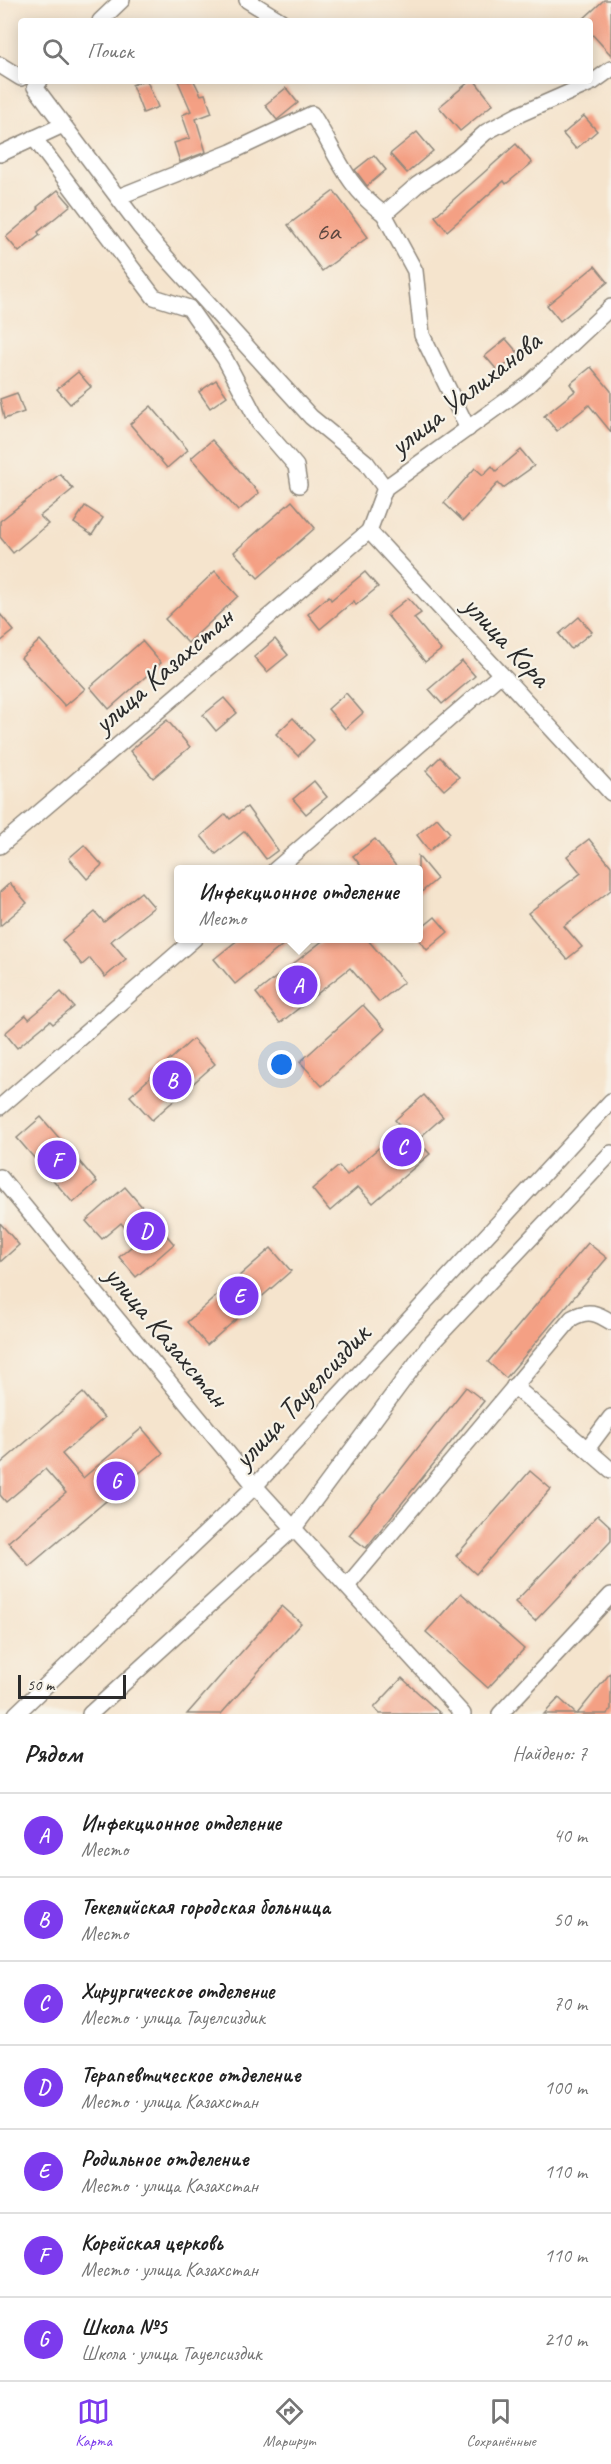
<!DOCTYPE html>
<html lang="ru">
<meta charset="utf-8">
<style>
body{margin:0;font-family:Caveat,sans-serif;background:#f2f2f2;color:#222}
.scale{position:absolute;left:18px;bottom:15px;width:108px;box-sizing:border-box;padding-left:6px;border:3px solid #2b2b2b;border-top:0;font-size:16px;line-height:21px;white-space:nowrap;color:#2b2b2b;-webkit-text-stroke:4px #f7f3e8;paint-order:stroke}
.you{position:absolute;left:282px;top:1065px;width:21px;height:21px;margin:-15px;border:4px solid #fff;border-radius:50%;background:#1a73e8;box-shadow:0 0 0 9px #1a73e833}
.badge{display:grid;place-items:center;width:39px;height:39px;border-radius:50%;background:#7c3aed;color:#fff;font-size:20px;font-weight:700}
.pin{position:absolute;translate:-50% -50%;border:3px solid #fff;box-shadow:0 2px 6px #0006}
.popup{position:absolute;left:174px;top:865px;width:249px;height:78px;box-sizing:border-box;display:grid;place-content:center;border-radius:6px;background:#fff;filter:drop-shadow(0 2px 4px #0005);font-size:20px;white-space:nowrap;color:#767676}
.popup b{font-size:22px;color:#222}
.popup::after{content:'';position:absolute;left:50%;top:100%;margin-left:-12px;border:12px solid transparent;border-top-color:#fff}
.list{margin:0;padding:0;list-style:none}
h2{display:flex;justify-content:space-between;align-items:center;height:78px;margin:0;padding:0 24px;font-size:26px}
h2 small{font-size:20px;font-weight:400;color:#767676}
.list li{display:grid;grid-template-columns:39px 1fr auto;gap:18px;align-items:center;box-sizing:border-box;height:84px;padding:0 24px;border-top:2px solid #e0e0e0}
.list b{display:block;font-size:22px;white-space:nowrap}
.list p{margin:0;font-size:20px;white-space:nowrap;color:#767676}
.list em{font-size:20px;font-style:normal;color:#767676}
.icon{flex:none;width:33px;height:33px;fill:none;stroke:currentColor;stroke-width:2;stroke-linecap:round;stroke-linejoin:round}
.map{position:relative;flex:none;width:611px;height:1714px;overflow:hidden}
.search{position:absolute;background:#fff;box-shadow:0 3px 15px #0003;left:18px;right:18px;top:18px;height:66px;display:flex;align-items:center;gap:15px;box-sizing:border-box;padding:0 21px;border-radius:6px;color:#767676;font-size:22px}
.sheet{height:666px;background:#fff}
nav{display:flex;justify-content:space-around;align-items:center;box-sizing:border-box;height:84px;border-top:2px solid #e0e0e0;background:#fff;font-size:16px;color:#767676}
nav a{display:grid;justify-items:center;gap:3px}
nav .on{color:#7c3aed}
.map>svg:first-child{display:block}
</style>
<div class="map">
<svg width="611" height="1714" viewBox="0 0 611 1714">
<rect width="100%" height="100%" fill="#f7f3e8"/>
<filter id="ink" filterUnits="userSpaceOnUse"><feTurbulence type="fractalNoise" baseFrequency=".0167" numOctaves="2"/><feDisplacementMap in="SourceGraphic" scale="12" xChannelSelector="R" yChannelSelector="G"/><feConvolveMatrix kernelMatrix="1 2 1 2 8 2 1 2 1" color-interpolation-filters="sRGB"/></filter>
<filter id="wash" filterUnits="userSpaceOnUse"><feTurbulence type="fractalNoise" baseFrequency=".008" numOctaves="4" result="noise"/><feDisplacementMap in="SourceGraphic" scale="24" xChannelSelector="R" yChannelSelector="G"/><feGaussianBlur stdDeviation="1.35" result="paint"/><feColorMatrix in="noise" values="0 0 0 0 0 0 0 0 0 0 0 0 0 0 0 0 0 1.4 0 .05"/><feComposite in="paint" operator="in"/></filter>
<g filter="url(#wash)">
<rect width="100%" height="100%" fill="#f5e4cd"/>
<g id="blocks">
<g fill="#f4a084">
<path d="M604,0H611V55L590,32V21H581Z"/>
<path d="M142,81H147L158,107L143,113L132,85Z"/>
<path d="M178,81H194L201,95L205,94L212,113L196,119L206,152L180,162L174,143L190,138L182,115L191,111Z"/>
<path d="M470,81H475L493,104L460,131L439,107Z"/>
<path d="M286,88L298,103L277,120L265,105Z"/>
<path d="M584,116L597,131L576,149L563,134Z"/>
<path d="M417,132L433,151L407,173L390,154Z"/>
<path d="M516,144L532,163L506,184L504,181L447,231L435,216Z"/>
<path d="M374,155L386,170L367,186L355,170Z"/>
<path d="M58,190L71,205L38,232L40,235L19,252L6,237L39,209L37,207Z"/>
<path d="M334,191L368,237L322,271L288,225Z"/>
<path d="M595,266L608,282L560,321L547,305Z"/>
<path d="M506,339L519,354L498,371L485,356Z"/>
<path d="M591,367L611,391V432L589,405L557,431L544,416L575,391L570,384Z"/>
<path d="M78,372L91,387L70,404L57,389Z"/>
<path d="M216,380L227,396L210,408L199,392Z"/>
<path d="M17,393L24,412L4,419L0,399Z"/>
<path d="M151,406L188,450L167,468L130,424Z"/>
<path d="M212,440L259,493L238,511L191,458Z"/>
<path d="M521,450L534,466L503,488L498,483L463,521L444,503L475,468L483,475L492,466L496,471Z"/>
<path d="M60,474L73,489L40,516L48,524L13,553L0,537V521Z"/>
<path d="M292,501L315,528L258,578L234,552Z"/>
<path d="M85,506L103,518L92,535L74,523Z"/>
<path d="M215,571L238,596L188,643L165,619Z"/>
<path d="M365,572L378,587L356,605L354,601L320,629L308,614L329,596L331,600Z"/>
<path d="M408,598L421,613L414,618L441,650L425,662L387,615Z"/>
<path d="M0,614L14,631L0,642Z"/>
<path d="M579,617L592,632L571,649L559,634Z"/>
<path d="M275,639L288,655L267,672L254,657Z"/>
<path d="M40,640L85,689L65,706L21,658Z"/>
<path d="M142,641L161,663L109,709L90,687Z"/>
<path d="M462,661L475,676L442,704L429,689Z"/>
<path d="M346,693L363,713L345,729L328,709Z"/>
<path d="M224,698L237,713L216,731L203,715Z"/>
<path d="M293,718L314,740L298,756L276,734Z"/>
<path d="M167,720L190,747L153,778L130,751Z"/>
<path d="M440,757L459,777L444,790L426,771Z"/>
<path d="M314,781L327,797L306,814L293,799Z"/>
<path d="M247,807L278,850L266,859L245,831L216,854L201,836L226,814L230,819Z"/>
<path d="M437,818L450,833L429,851L417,835Z"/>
<path d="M375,839L399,870H364L353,856Z"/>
<path d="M589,839L611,866V890L564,926L582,947L567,959L528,913L581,873L567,856Z"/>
<path d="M84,845L102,865L87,879L69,858Z"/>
<path d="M418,856L437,879L418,895Z"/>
<path d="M10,883L27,903L0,926V892Z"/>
<path d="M141,892L154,907L111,941L126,959L105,977L90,958L82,965L62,940L95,912L104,922Z"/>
<path d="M435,917L448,932L427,950L418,938V931Z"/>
<path d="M239,939H290L235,984L214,959Z"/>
<path d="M325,939H367L404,982L379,1002L350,968L280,1023L256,993Z"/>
<path d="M61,992L74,1007L53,1024L50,1021L17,1048L5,1033L26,1015L29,1019Z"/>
<path d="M363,1005L385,1029L322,1086L300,1062Z"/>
<path d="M193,1039L215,1064L152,1120L130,1096Z"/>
<path d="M424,1095L443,1117L417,1140L430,1154L373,1203L358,1187L330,1211L312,1189L339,1166L347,1175L402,1128L395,1120Z"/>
<path d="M41,1117L97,1182L73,1203L17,1138Z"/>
<path d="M125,1187L174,1244L136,1277L119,1257L137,1242L121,1223L102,1239L86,1221Z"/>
<path d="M0,1223L19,1245L0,1262Z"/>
<path d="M588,1243L607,1258L506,1378L488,1362Z"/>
<path d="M271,1248L291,1271L207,1345L187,1322Z"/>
<path d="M466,1387L484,1401L366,1548L349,1535Z"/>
<path d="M83,1393L104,1418L62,1454L83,1478L142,1428L163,1453L29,1566L8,1542L66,1493L45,1469L6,1502L0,1495V1464Z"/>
<path d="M530,1471L551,1489L476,1574L456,1556Z"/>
<path d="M598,1515L611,1527V1541L535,1621L515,1602Z"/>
<path d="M461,1593L524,1649L488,1688L426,1632Z"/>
<path d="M282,1606L301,1623L221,1714H187Z"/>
<path d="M611,1672V1709L607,1714H577Z"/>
<path d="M402,1678L441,1714H380L374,1708Z"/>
<path d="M559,1698L576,1714H544Z"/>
</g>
</g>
</g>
<g filter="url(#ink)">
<use href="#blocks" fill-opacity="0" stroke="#90887c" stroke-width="1.5"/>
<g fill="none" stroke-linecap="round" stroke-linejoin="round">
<defs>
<g id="minor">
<path d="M247,0L281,21"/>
<path d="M100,21L122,0"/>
<path d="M0,65L21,78"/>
<path d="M40,81L35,87L140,227L172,264L311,417L366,462L385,488"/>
<path d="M34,138L154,297L189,308L225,359L259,423L296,466L299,485"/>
<path d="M0,154L63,125"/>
<path d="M118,197L231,152L312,114C337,153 345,186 384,214"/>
<path d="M468,429L422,335L415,271L384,214L417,185L457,158L486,132L520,114L593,82L611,69"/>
<path d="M369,531L385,488L528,385L611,307"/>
<path d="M0,846L369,531L611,793"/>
<path d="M275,870L501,674"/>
<path d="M0,1107L195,938"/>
<path d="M0,1177L255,1486L463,1714"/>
<path d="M514,1386L611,1470"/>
<path d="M587,1449L611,1417"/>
<path d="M347,1586L572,1318C588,1309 597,1313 611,1322"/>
<path d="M16,1714L255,1486L611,1101"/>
<path d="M90,1714L294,1528L428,1347L611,1153"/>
<path d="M500,1714L611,1595"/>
</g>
</defs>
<use href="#minor" stroke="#90887c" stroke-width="18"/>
<use href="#minor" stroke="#fff" stroke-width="15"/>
</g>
</g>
<g text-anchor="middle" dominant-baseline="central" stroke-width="4.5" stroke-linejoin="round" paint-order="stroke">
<g font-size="27" fill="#5d4841">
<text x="328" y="231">6а</text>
</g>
<g font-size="30" fill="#2b2b2b" stroke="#f7f3e8">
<text transform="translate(465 393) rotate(-38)">улица Уалиханова</text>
<text transform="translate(507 641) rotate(47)">улица Кора</text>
<text transform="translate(163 670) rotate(-41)">улица Казахстан</text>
<text transform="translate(167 1336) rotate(50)">улица Казахстан</text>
<text transform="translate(301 1396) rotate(-47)">улица Тауелсиздик</text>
</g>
</g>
</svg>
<div class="scale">50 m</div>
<div class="you"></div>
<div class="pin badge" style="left:298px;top:985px">A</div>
<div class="popup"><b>Инфекционное отделение</b>Место</div>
<div class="pin badge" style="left:172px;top:1080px">B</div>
<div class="pin badge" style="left:402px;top:1147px">C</div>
<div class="pin badge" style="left:146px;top:1231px">D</div>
<div class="pin badge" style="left:239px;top:1296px">E</div>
<div class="pin badge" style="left:57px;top:1160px">F</div>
<div class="pin badge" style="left:116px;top:1481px">G</div>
<div class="search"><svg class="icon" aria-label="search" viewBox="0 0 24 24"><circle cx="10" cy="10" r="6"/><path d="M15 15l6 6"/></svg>Поиск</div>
</div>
<section class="sheet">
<h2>Рядом<small>Найдено: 7</small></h2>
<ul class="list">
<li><span class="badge">A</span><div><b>Инфекционное отделение</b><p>Место</p></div><em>40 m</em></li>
<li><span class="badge">B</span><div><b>Текелийская городская больница</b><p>Место</p></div><em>50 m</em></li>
<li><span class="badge">C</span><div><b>Хирургическое отделение</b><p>Место · улица Тауелсиздик</p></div><em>70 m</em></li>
<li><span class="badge">D</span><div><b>Терапевтическое отделение</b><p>Место · улица Казахстан</p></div><em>100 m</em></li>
<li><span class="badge">E</span><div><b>Родильное отделение</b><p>Место · улица Казахстан</p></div><em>110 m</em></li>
<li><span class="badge">F</span><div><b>Корейская церковь</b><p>Место · улица Казахстан</p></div><em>110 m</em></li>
<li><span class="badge">G</span><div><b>Школа №5</b><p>Школа · улица Тауелсиздик</p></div><em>210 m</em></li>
</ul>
</section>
<nav>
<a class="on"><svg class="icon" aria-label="map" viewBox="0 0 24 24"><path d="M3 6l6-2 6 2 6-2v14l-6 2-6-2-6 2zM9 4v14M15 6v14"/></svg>Карта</a>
<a><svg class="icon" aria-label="directions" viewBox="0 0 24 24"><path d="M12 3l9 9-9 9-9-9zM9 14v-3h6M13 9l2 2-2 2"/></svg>Маршрут</a>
<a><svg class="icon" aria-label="saved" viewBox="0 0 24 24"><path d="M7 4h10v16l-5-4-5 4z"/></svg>Сохранённые</a>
</nav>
